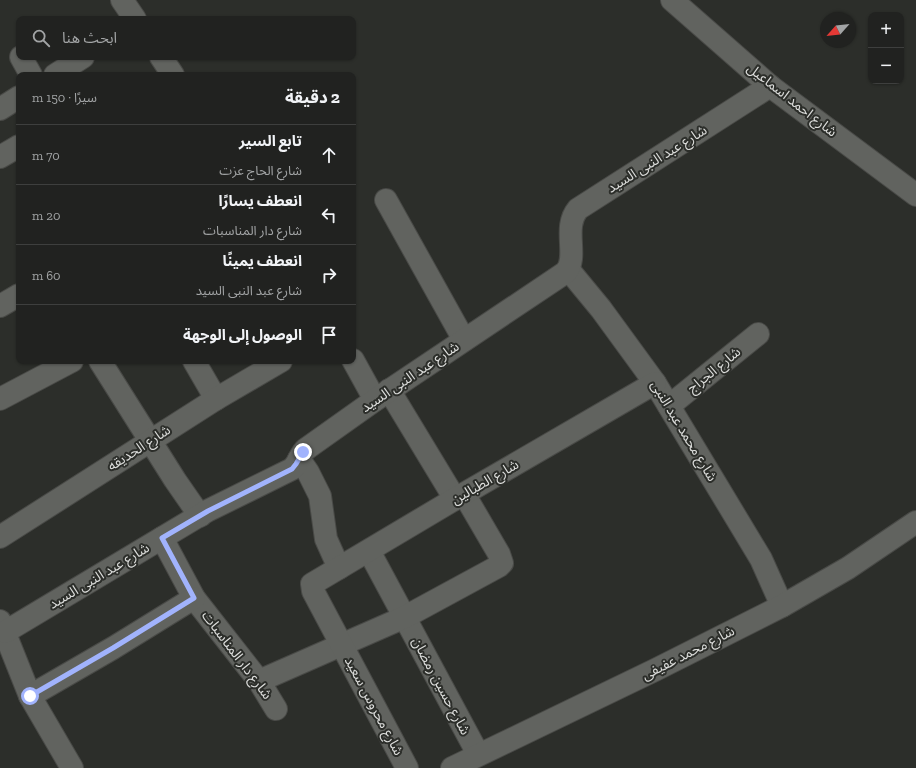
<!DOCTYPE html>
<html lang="ar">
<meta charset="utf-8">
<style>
body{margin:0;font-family:"Zilla Slab","Noto Sans Arabic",serif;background:#2d2f2d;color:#f1f3f6;direction:rtl}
.controls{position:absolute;right:12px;top:12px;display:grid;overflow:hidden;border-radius:8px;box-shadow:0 1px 3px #0004}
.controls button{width:36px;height:36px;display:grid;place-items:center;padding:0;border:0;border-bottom:1px solid #3e3f3e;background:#212220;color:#f1f3f6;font:20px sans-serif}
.compass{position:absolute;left:820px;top:12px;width:36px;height:36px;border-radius:50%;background:#212220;box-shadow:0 1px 3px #0004;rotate:243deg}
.stop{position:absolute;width:12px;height:12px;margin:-9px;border:3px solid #a1b3fd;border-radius:50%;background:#fff}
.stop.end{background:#a1b3fd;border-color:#fff;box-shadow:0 1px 4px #0008}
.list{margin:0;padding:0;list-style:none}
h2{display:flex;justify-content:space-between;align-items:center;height:52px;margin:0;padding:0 16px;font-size:17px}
h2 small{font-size:13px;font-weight:400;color:#a2a4a5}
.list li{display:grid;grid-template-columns:26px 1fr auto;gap:12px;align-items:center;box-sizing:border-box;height:60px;padding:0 16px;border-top:1px solid #3e3f3e}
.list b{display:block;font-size:15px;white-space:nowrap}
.list p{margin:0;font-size:13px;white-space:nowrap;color:#a2a4a5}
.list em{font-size:13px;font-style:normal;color:#a2a4a5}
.icon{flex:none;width:22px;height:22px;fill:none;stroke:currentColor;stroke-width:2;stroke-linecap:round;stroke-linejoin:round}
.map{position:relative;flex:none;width:916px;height:768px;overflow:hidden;direction:ltr}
.search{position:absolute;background:#212220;box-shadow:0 1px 3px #0004;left:16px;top:16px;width:340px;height:44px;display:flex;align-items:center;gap:10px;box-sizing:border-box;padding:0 14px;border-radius:8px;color:#a2a4a5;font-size:15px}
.panel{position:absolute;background:#212220;box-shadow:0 1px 3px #0004;left:16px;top:72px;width:340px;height:292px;border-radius:8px;direction:rtl}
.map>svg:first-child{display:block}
</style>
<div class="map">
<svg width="916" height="768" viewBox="0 0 916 768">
<rect width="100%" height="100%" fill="#2c2e2a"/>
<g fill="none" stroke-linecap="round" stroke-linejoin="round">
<defs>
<g id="street">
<path d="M122,0L135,19"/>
<path d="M672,0L770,86L916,195"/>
<path d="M21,57L31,75"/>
<path d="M161,57L173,75"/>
<path d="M55,75L83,57"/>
<path d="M0,109L19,97"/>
<path d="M0,157L19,146"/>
<path d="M386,200L464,340"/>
<path d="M568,269L601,309L655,383L761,559L782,606"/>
<path d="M0,306L19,295"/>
<path d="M353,360L375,400"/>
<path d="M100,361L175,480L200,516"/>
<path d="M194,361L216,399"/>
<path d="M389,390L455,499"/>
<path d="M0,399L72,361"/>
<path d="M669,406L758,334"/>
<path d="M299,459L308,472L320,496L326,539L339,568"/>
<path d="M0,537L216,399L281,361"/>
<path d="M162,538L194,598L259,681L276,709"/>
<path d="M369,551L478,754"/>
<path d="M0,621L30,696L72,768"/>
<path d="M5,632L207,511L292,469C299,463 300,454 306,449L375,400L566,272C579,256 562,228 578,209L770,86"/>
<path d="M259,681L405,617L499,566L502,563L499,554L464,494"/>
<path d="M30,696L113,648L194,598"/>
<path d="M407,768L313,591L312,584L455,499L655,383"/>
<path d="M452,768L655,670L782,606L848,568L916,522"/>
</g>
</defs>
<use href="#street" stroke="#494a47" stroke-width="24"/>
<use href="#street" stroke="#61635f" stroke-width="22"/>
</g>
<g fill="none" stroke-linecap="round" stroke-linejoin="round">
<path stroke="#a1b3fd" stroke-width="5" d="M30,696L113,648L194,598L162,538L208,511L292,469L296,464L303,452"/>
</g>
<g text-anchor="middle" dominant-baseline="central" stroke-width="4" stroke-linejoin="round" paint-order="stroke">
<g font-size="14" fill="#dcdddb" stroke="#2c2e2a">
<text transform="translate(792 100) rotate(38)">شارع احمد اسماعيل</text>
<text transform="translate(657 159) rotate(-32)">شارع عبد النبى السيد</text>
<text transform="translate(714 370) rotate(-39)">شارع الجراج</text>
<text transform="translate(410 377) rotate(-34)">شارع عبد النبى السيد</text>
<text transform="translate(684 431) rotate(59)">شارع محمد عبد النبى</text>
<text transform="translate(139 448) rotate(-33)">شارع الحديقه</text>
<text transform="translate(485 482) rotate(-30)">شارع الطبالين</text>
<text transform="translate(99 576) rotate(-31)">شارع عبد النبى السيد</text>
<text transform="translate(688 653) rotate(-27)">شارع محمد عفيفى</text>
<text transform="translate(237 655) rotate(53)">شارع دار المناسبات</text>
<text transform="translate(441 686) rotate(62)">شارع حسين رمضان</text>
<text transform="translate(374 706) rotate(62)">شارع محروس سعيد</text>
</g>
</g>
</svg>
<div class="controls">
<button>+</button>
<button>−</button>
</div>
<svg class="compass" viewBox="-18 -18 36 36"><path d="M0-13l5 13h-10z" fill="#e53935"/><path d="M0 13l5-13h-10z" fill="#a2a4a5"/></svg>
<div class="stop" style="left:30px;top:696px"></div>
<div class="stop end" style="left:303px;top:452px"></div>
<div class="search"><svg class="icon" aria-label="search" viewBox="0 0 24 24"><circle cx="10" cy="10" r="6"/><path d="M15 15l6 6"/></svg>ابحث هنا</div>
<section class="panel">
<h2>2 دقيقة<small>سيرًا · 150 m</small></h2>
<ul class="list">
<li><svg class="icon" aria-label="ahead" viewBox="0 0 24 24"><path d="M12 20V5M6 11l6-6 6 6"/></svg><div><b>تابع السير</b><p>شارع الحاج عزت</p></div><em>70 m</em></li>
<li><svg class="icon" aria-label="left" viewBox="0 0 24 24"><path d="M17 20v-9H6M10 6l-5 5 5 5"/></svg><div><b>انعطف يسارًا</b><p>شارع دار المناسبات</p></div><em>20 m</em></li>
<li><svg class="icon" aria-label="right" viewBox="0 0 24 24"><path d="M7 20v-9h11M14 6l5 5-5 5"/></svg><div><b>انعطف يمينًا</b><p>شارع عبد النبى السيد</p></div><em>60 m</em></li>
<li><svg class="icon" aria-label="arrive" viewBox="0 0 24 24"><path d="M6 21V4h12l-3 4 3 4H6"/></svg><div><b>الوصول إلى الوجهة</b></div></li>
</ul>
</section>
</div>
